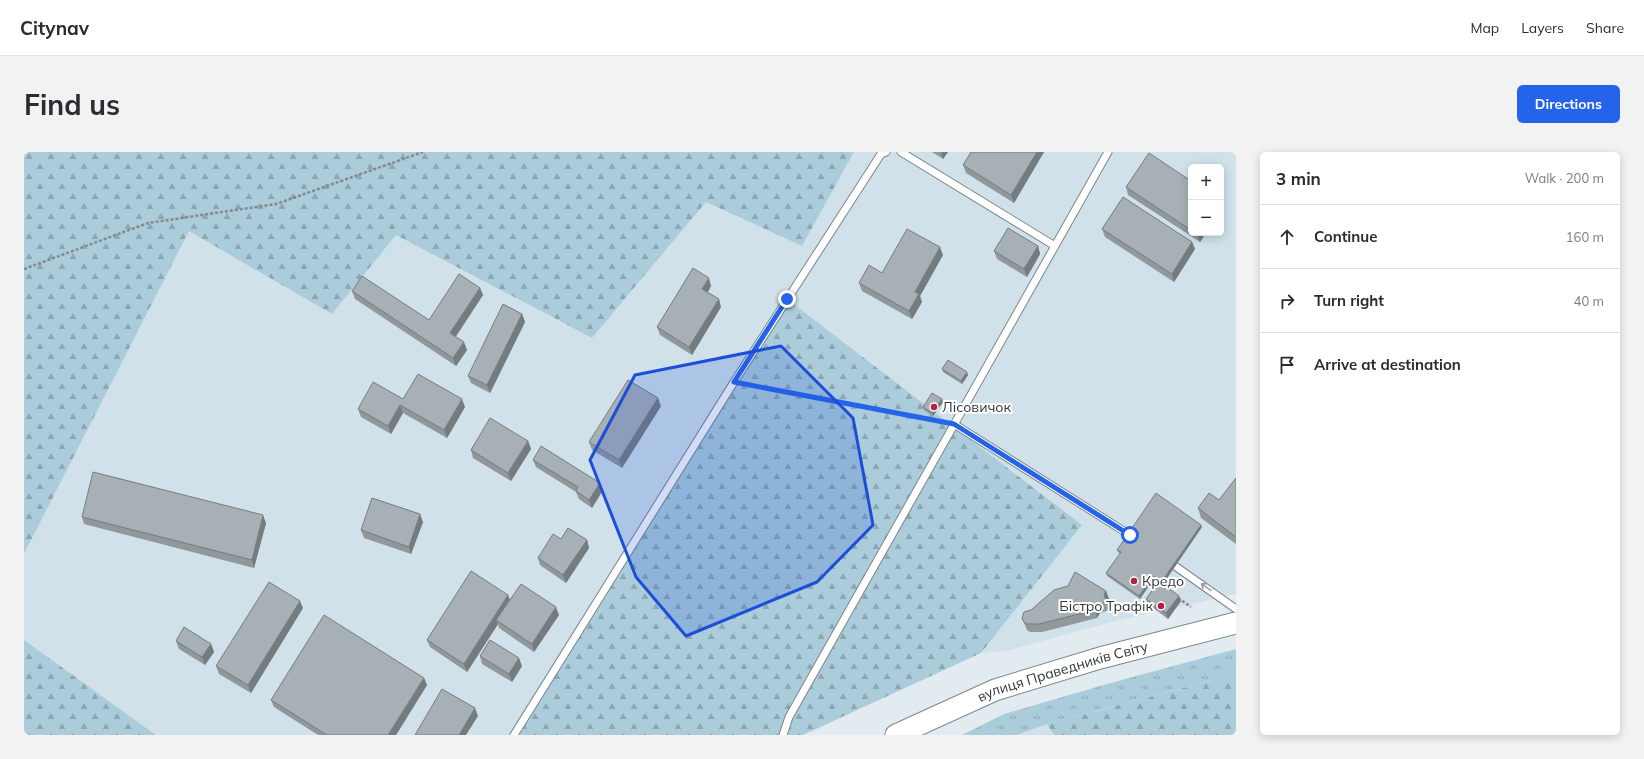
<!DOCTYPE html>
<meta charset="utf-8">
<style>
body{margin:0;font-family:Mulish,sans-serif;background:#f2f2f3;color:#2b2b33}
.controls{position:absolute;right:12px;top:12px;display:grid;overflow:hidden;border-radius:6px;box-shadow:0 2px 10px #0003}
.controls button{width:36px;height:36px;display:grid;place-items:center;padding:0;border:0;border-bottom:1px solid #e1e1e2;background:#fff;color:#2b2b33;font:20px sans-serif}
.stop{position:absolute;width:12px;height:12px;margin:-9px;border:3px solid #2563eb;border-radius:50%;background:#fff}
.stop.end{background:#2563eb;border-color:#fff;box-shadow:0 1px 4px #0008}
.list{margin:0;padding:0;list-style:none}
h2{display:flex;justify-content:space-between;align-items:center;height:52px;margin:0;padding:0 16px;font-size:17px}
h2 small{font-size:13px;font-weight:400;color:#7c7c81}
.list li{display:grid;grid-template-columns:26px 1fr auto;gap:12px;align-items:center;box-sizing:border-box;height:64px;padding:0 16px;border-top:1px solid #e1e1e2}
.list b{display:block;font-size:15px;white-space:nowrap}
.list em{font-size:13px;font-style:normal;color:#7c7c81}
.icon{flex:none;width:22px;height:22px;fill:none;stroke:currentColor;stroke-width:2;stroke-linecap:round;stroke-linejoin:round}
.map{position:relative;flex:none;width:1212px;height:583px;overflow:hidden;border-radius:6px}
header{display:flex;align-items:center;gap:24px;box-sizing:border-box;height:56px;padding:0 20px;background:#fff;border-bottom:1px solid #e1e1e2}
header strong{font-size:19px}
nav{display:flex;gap:22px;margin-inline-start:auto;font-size:14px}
.intro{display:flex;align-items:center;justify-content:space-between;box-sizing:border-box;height:96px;padding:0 24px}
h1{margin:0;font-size:28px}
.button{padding:10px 18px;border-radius:6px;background:#2563eb;color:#fff;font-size:14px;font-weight:700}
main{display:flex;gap:24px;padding:0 24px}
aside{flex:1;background:#fff;border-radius:6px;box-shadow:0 2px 10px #0003}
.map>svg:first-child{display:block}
</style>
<header>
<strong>Citynav</strong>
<nav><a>Map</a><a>Layers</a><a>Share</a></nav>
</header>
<div class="intro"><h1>Find us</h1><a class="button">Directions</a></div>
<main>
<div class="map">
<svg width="1212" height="583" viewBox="0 0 1212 583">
<defs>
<pattern id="grass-tufts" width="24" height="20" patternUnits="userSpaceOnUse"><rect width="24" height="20" fill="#abcddb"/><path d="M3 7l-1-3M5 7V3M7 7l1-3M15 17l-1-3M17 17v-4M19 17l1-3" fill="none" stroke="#8ca7b2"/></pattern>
<pattern id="forest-firs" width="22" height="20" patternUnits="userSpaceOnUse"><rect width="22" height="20" fill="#abcddb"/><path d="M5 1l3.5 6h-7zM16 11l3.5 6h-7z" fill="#8ca7b2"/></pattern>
</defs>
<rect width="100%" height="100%" fill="#e2ecf0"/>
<g fill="#d0e1e9" fill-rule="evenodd">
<path d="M830,0H1212V442L1095,468L982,499L957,501L1058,373L490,583H132L0,488V402L165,78L308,162L372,83L568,186L682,50L778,94ZM1167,15H1197V81H1167Z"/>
<path d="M1023,572L1030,583H993Z"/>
</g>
<path fill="url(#grass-tufts)" d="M1212,497V522L1023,572L993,583H938L980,562L1083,532Z"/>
<g fill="url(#forest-firs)">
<path d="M0,0H830L778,94L682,50L568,186L372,83L308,162L165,79L0,402Z"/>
<path d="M763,147L1058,373L957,501L779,583H490Z"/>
<path d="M0,488L132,583H0Z"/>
<path d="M1212,522V583H1030L1023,572Z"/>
</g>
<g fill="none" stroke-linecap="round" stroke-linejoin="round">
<defs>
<g id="lane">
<path d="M877,0L1031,94"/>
<path d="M930,272L1106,383"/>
<path d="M1151,414L1212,457"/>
<path d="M490,583L710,230L857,2L862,0"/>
<path d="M759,583L765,565L1084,0"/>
</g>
<g id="secondary">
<path id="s1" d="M872,583L971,538L1076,506L1212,471"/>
</g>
</defs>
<use href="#lane" stroke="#7d868a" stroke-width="9"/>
<use href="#secondary" stroke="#7d868a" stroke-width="23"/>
<g stroke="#83898c" stroke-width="2.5" stroke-dasharray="3 2" stroke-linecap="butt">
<path d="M0,117L124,71L252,52L399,0"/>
<path d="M722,233L917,270"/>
<path d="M1154,446L1167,455"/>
<path d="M1116,458L1125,447"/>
</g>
<use href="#lane" stroke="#fff" stroke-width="7"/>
<use href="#secondary" stroke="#fff" stroke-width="21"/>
</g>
<g fill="#90989c">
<path d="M908,0H924L919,7Z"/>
<path d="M947,0H1020L990,51L942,21L939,13Z"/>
<path d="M1167,29V81H1182L1176,90L1104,43L1102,35Z"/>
<path d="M1078,77L1168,90L1171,97L1150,130L1081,85Z"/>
<path d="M1014,94L1016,102L1003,125L973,107L970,99Z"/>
<path d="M919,103L896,144L898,150L888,167L838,139L835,131L858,121Z"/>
<path d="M687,134L684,140L697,155L668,203L636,183L633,175Z"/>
<path d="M456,136L459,143L431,185L443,198L432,214L331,147L328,139L405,168Z"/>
<path d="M498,162L501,170L466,241L447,231L444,224Z"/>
<path d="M918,217L944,223L938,232L919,220Z"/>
<path d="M379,247L441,255L423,286L379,261L367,282L337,265L334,257Z"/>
<path d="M918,247L919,250L909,264L900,258L899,255Z"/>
<path d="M637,254L598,316L568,298L565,290Z"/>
<path d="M504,289L507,297L487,329L449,306L447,298Z"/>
<path d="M509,308L579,338L568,356L555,347L552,340L512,315Z"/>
<path d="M1212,326V392L1177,366L1174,356L1195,348Z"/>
<path d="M58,365L242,371L230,416L60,372Z"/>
<path d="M399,370L387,402L340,386L337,378Z"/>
<path d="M1178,375L1139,432L1155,444L1157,449L1144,467L1124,452L1122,447L1135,430L1130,426L1116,447L1083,424L1082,421L1096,402L1094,400L1093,398Z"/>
<path d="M537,387L563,388L565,396L542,431L516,413L514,406Z"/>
<path d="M1082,439L1085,447L1083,450L1085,458L1076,461L1073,466L1018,480H1006L1003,478L998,466Z"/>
<path d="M484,443L486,448L535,463L510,500L475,476L474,472L443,520L406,495L403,488Z"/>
<path d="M279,456L227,541L195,522L192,514Z"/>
<path d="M152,489L187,492L190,500L181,513L155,497Z"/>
<path d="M456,504L498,514L488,530L458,512Z"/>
<path d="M400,526L403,533L372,583H294L250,555L247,548Z"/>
</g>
<g fill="#757c7f">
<path d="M918,0H924L919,7L917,2Z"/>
<path d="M1013,0H1020L990,51L987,43Z"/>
<path d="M1197,50L1199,56L1197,59Z"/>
<path d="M1174,81H1182L1176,90L1173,82Z"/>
<path d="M1168,90L1171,97L1150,130L1148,122Z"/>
<path d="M1014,94L1016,102L1003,125L1000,117Z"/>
<path d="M916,95L919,103L896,144L898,150L888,167L885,159L891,140Z"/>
<path d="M685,126L687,134L681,144L678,137Z"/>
<path d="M456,136L459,143L429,189L426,181Z"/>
<path d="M695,147L697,155L668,203L665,195Z"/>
<path d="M498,162L501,170L466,241L463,233Z"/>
<path d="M440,190L443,198L432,214L429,206Z"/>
<path d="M943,220L944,223L938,232L937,229Z"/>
<path d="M634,246L637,254L598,316L595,308Z"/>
<path d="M438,247L441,255L423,286L420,278Z"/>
<path d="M918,247L919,250L909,264L908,261Z"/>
<path d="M376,253L379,261L367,282L364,274Z"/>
<path d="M504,289L507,297L487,329L484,321Z"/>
<path d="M576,331L579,338L568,356L565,348Z"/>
<path d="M396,362L399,370L387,402L385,395Z"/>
<path d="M239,363L242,371L230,416L228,408Z"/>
<path d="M1177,373L1178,375L1139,432L1138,429Z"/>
<path d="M563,388L565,396L542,431L539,423Z"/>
<path d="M1129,424L1130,426L1116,447L1115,444Z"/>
<path d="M1082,439L1085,447L1083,450L1085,458L1080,442Z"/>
<path d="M484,443L487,451L472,468L474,472L443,520L440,512Z"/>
<path d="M1155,444L1157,449L1144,467L1142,461Z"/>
<path d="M276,449L279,456L227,541L224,533Z"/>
<path d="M1073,453L1076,461L1073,466L1071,458Z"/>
<path d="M532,455L535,463L510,500L508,492Z"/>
<path d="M187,492L190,500L181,513L178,505Z"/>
<path d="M495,506L498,514L488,530L485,522Z"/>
<path d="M400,526L403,533L372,583H364Z"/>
<path d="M451,556L454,564L442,583H435Z"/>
</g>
<g fill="#a7b1b5" stroke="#757c7f">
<path d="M947,0H1013L987,43L939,13Z"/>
<path d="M1125,1L1167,29V78L1102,35Z"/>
<path d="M1099,45L1168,90L1148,122L1078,77Z"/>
<path d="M984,76L1014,94L1000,117L970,99Z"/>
<path d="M883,77L916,95L891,140L895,142L885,159L835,131L845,113L858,121Z"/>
<path d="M669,116L685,126L678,137L695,147L665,195L633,175Z"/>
<path d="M435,122L456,136L426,181L440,190L429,206L328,139L338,124L405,168Z"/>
<path d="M479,152L498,162L463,233L444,224Z"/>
<path d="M924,208L943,220L937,229L918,217Z"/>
<path d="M394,222L438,247L420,278L376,253L364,274L334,257L349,230L379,247Z"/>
<path d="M604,228L634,246L595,308L565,290Z"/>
<path d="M908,241L918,247L908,261L899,255Z"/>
<path d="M466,266L504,289L484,321L447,298Z"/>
<path d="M517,294L576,331L565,348L552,339L554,335L509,308Z"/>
<path d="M69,320L239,363L228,408L58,365Z"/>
<path d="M1212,326V385L1174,356L1185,341L1195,348Z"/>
<path d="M1132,341L1177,373L1138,429L1129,424L1115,444L1082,421L1097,400L1093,398Z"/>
<path d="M348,346L396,362L385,395L337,378Z"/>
<path d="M544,376L563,388L539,423L514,406L529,382L537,387Z"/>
<path d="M447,419L484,443L440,512L403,488Z"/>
<path d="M1051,420L1082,439L1080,442L1082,450L1073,453L1071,458L1015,472H1003L1000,470L998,466L1000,460L1007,458L1030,438L1044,434Z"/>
<path d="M1135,429L1155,444L1142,461L1122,447Z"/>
<path d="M245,430L276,449L224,533L192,514Z"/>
<path d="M497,432L532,455L508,492L472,468Z"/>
<path d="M300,463L400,526L364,583H303L247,548Z"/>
<path d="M160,475L187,492L178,505L152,489Z"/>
<path d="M466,488L495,506L485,522L456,504Z"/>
<path d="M418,537L451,556L435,583H391Z"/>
</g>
<defs><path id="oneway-shaft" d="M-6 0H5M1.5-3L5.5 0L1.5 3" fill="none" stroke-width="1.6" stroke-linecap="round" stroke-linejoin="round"/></defs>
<use stroke="#989a9b" href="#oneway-shaft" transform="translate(1182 435) rotate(-145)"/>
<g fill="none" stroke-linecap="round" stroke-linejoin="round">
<path stroke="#2563eb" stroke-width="5" d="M763,147L710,230L930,272L1106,383"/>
</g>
<path fill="#1d4ed8" fill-opacity="0.2" stroke="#1d4ed8" stroke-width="3" stroke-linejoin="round" d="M757,194L829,266L849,373L793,430L662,484L612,425L566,308L611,223Z"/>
<g fill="#b32041" stroke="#fff" stroke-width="1.5">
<circle cx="910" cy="255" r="4"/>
<circle cx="1110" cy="429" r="4"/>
<circle cx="1137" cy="454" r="4"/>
</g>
<g text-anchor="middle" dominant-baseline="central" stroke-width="4" stroke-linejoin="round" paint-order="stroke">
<g font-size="14" fill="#313537" stroke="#fff" text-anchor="start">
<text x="918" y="255">Лісовичок</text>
<text x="1118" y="429">Кредо</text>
<text x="1129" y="454" text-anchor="end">Бістро Трафік</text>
</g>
<g font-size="14" fill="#313537" stroke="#fff">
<text stroke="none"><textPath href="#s1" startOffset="179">вулиця Праведників Світу</textPath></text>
</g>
</g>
</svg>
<div class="controls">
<button>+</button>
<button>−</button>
</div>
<div class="stop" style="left:1106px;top:383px"></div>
<div class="stop end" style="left:763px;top:147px"></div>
</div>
<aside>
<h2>3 min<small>Walk · 200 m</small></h2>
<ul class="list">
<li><svg class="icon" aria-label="ahead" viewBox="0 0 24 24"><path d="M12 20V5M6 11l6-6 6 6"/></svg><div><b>Continue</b></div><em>160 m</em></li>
<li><svg class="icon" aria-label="right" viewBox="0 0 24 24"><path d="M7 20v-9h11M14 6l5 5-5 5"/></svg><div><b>Turn right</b></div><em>40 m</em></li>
<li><svg class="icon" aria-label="arrive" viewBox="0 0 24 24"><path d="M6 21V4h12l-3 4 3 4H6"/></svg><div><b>Arrive at destination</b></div></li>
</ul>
</aside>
</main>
